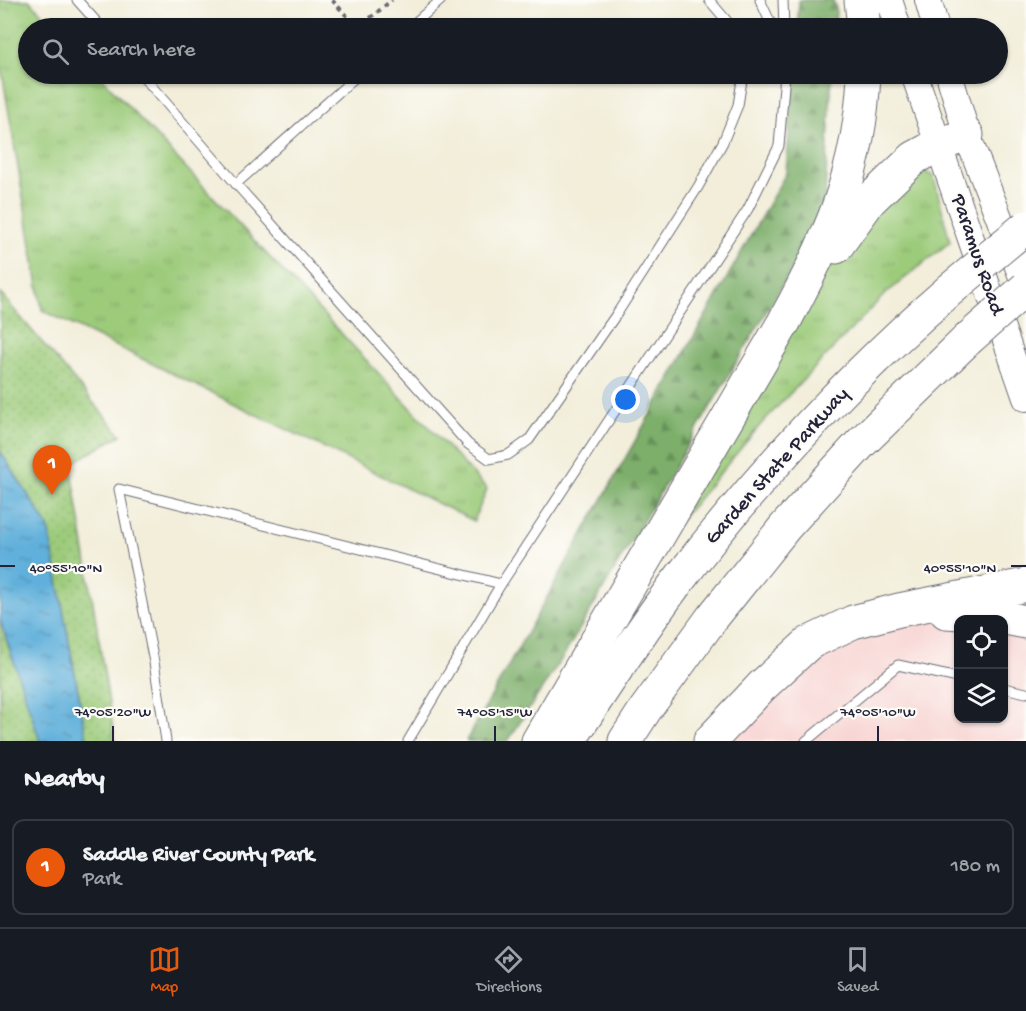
<!DOCTYPE html>
<meta charset="utf-8">
<style>
body{margin:0;font-family:"Gochi Hand",sans-serif;background:#242831;color:#f1f3f6}
.controls{position:absolute;right:18px;bottom:18px;display:grid;overflow:hidden;border-radius:12px;box-shadow:0 2px 4px #0004}
.controls button{width:54px;height:54px;display:grid;place-items:center;padding:0;border:0;border-bottom:2px solid #363941;background:#171b24;color:#f1f3f6;font:30px sans-serif}
.you{position:absolute;left:626px;top:400px;width:21px;height:21px;margin:-15px;border:4px solid #fff;border-radius:50%;background:#1a73e8;box-shadow:0 0 0 9px #1a73e833}
.badge{display:grid;place-items:center;width:39px;height:39px;border-radius:50%;background:#ea580c;color:#fff;font-size:20px;font-weight:700}
.pin{position:absolute;translate:-50% -50px;filter:drop-shadow(0 2px 3px #0008)}
.pin::after{content:'';position:absolute;top:32px;width:21px;height:18px;background:inherit;clip-path:polygon(0 0,100% 0,50% 100%)}
.list{margin:0;padding:0;list-style:none}
h2{display:flex;justify-content:space-between;align-items:center;height:78px;margin:0;padding:0 24px;font-size:26px}
h2 small{font-size:20px;font-weight:400;color:#9ea1a6}
.list li{display:grid;grid-template-columns:39px 1fr auto;gap:18px;align-items:center;box-sizing:border-box;height:96px;margin:0 12px 12px;padding:0 12px;border:2px solid #363941;border-radius:12px}
.list b{display:block;font-size:22px;white-space:nowrap}
.list p{margin:0;font-size:20px;white-space:nowrap;color:#9ea1a6}
.list em{font-size:20px;font-style:normal;color:#9ea1a6}
.icon{flex:none;width:33px;height:33px;fill:none;stroke:currentColor;stroke-width:2;stroke-linecap:round;stroke-linejoin:round}
.map{position:relative;flex:none;width:1026px;height:741px;overflow:hidden}
.search{position:absolute;background:#171b24;box-shadow:0 2px 4px #0004;left:18px;right:18px;top:18px;height:66px;display:flex;align-items:center;gap:15px;box-sizing:border-box;padding:0 21px;border-radius:33px;color:#9ea1a6;font-size:22px}
.sheet{height:186px;background:#171b24}
nav{display:flex;justify-content:space-around;align-items:center;box-sizing:border-box;height:84px;border-top:2px solid #363941;background:#171b24;font-size:16px;color:#9ea1a6}
nav a{display:grid;justify-items:center;gap:3px}
nav .on{color:#ea580c}
.map>svg:first-child{display:block}
</style>
<div class="map">
<svg width="1026" height="741" viewBox="0 0 1026 741">
<defs>
<pattern id="grass-tufts" width="24" height="20" patternUnits="userSpaceOnUse" patternTransform="scale(1.5)"><rect width="24" height="20" fill="#9ccb7a"/><path d="M3 7l-1-3M5 7V3M7 7l1-3M15 17l-1-3M17 17v-4M19 17l1-3" fill="none" stroke="#86ae6a"/></pattern>
<pattern id="forest-firs" width="22" height="20" patternUnits="userSpaceOnUse" patternTransform="scale(1.5)"><rect width="22" height="20" fill="#7daf6a"/><path d="M5 1l3.5 6h-7zM16 11l3.5 6h-7z" fill="#668e58"/></pattern>
<pattern id="park-dots" width="8" height="8" patternUnits="userSpaceOnUse" patternTransform="scale(1.5)"><rect width="8" height="8" fill="#9ccb7a"/><path d="M2 2h.1M6 6h.1" fill="none" stroke="#86ae6a" stroke-width="1.8" stroke-linecap="round"/></pattern>
<pattern id="water-ripples" width="26" height="14" patternUnits="userSpaceOnUse" patternTransform="scale(1.5)"><rect width="26" height="14" fill="#60b0db"/><path d="M2 4q2-2 4 0t4 0M15 11q2-2 4 0t4 0" fill="none" stroke="#4f8fb3"/></pattern>
</defs>
<rect width="100%" height="100%" fill="#fdfcf7"/>
<filter id="ink" filterUnits="userSpaceOnUse"><feTurbulence type="fractalNoise" baseFrequency=".0167" numOctaves="2"/><feDisplacementMap in="SourceGraphic" scale="12" xChannelSelector="R" yChannelSelector="G"/><feConvolveMatrix kernelMatrix="1 2 1 2 8 2 1 2 1" color-interpolation-filters="sRGB"/></filter>
<filter id="wash" filterUnits="userSpaceOnUse"><feTurbulence type="fractalNoise" baseFrequency=".008" numOctaves="4" result="noise"/><feDisplacementMap in="SourceGraphic" scale="24" xChannelSelector="R" yChannelSelector="G"/><feGaussianBlur stdDeviation="1.35" result="paint"/><feColorMatrix in="noise" values="0 0 0 0 0 0 0 0 0 0 0 0 0 0 0 0 0 1.4 0 .05"/><feComposite in="paint" operator="in"/></filter>
<g filter="url(#wash)">
<rect width="100%" height="100%" fill="#f2eeda"/>
<path fill="#f7d0cf" d="M899,610L958,620V718H1004V621L1026,623V741H710L762,686Z"/>
<g fill="url(#grass-tufts)" stroke="#5f765a" stroke-width="1.5">
<path d="M0,0H29L56,28H28V74H98L487,489L474,521L42,310L0,60Z"/>
<path d="M925,171L934,177L950,242L884,295L762,423L674,528L810,291L877,207L909,177Z"/>
</g>
<g fill="url(#forest-firs)" stroke="#506852" stroke-width="1.5">
<path d="M799,0H833L836,8L835,28H797Z"/>
<path d="M793,74H832L824,214L566,652L508,741H466L786,173Z"/>
</g>
<g fill="url(#park-dots)" stroke="#5f765a" stroke-width="1.5">
<path d="M0,293L121,435L71,464L115,741H87L48,526L0,451Z"/>
<path d="M0,620L40,739V741H0Z"/>
</g>
<path fill="url(#water-ripples)" stroke="#41698b" stroke-width="1.5" d="M0,451L48,526L87,741H40L0,620Z"/>
</g>
<g filter="url(#ink)">
<g fill="none" stroke-linecap="round" stroke-linejoin="round">
<defs>
<g id="lane">
<path d="M77,0L102,28"/>
<path d="M709,0L733,28"/>
<path d="M760,0L773,28"/>
<path d="M783,0L784,28"/>
<path d="M409,28L441,0"/>
<path d="M141,74L236,184L468,444L489,459L508,455L529,440L618,312L698,187L723,142L738,105L743,74"/>
<path d="M236,184L359,74"/>
<path d="M1004,688L1026,693"/>
<path d="M166,741L154,662L119,489L501,584"/>
<path d="M408,741L501,584L748,209L779,146L785,74"/>
<path d="M806,741L898,665L958,678"/>
</g>
<g id="secondary">
<path d="M889,0L898,28"/>
<path d="M928,0L936,28"/>
<path d="M914,74L1026,398"/>
<path d="M949,74L967,135L1026,287"/>
</g>
<g id="highway">
<path d="M861,0L864,28"/>
<path d="M836,247L870,200L914,158L938,145L967,135"/>
<path d="M946,612L990,615L1026,622"/>
<path d="M538,741L784,322C830,238 860,171 864,74"/>
<path d="M569,741C603,689 637,636 674,586C756,479 849,377 951,289"/>
<path d="M625,741L645,710L712,618L785,527L861,443L967,340"/>
<path d="M710,741L762,686L809,643L853,622L899,610L1026,585"/>
</g>
</defs>
<use href="#lane" stroke="#6b6973" stroke-width="11"/>
<use href="#secondary" stroke="#6b6973" stroke-width="28"/>
<use href="#highway" stroke="#6b6973" stroke-width="35"/>
<path stroke="#6b6973" stroke-width="4" stroke-dasharray="4.5 4.5" stroke-linecap="butt" d="M332,0L358,28L392,0"/>
<use href="#lane" stroke="#fff" stroke-width="9"/>
<use href="#secondary" stroke="#fff" stroke-width="26"/>
<use href="#highway" stroke="#fff" stroke-width="33"/>
<defs>
<g id="highway-bridge">
<path d="M951,289L1026,227"/>
<path d="M967,340L1026,288"/>
</g>
</defs>
<use href="#highway-bridge" stroke="#6b6973" stroke-width="35" stroke-linecap="butt"/>
<use href="#highway-bridge" stroke="#fff" stroke-width="33"/>
</g>
</g>
<path fill="none" stroke="#22223b" stroke-width="2" d="M0,566H15M1011,566H1026M113,726V741M495,726V741M878,726V741"/>
<g text-anchor="middle" dominant-baseline="central" stroke-width="4.5" stroke-linejoin="round" paint-order="stroke">
<g font-size="21" fill="#22223b" stroke="#fdfcf7">
<text transform="translate(976 255) rotate(71)">Paramus Road</text>
<text transform="translate(778 467) rotate(-48)">Garden State Parkway</text>
</g>
</g>
<g font-size="15" text-anchor="middle" fill="#22223b" stroke="#fdfcf7" stroke-width="4.5" stroke-linejoin="round" paint-order="stroke">
<text x="66" y="572">40°55'10"N</text>
<text x="960" y="572">40°55'10"N</text>
<text x="113" y="716">74°05'20"W</text>
<text x="495" y="716">74°05'15"W</text>
<text x="878" y="716">74°05'10"W</text>
</g>
</svg>
<div class="controls">
<button><svg class="icon" aria-label="locate" viewBox="0 0 24 24"><circle cx="12" cy="12" r="6"/><path d="M12 2v4M12 18v4M2 12h4M18 12h4"/></svg></button>
<button><svg class="icon" aria-label="layers" viewBox="0 0 24 24"><path d="M12 4l9 5-9 5-9-5zM3 14l9 5 9-5"/></svg></button>
</div>
<div class="you"></div>
<div class="pin badge" style="left:52px;top:495px">1</div>
<div class="search"><svg class="icon" aria-label="search" viewBox="0 0 24 24"><circle cx="10" cy="10" r="6"/><path d="M15 15l6 6"/></svg>Search here</div>
</div>
<section class="sheet">
<h2>Nearby<small></small></h2>
<ul class="list">
<li><span class="badge">1</span><div><b>Saddle River County Park</b><p>Park</p></div><em>180 m</em></li>
</ul>
</section>
<nav>
<a class="on"><svg class="icon" aria-label="map" viewBox="0 0 24 24"><path d="M3 6l6-2 6 2 6-2v14l-6 2-6-2-6 2zM9 4v14M15 6v14"/></svg>Map</a>
<a><svg class="icon" aria-label="directions" viewBox="0 0 24 24"><path d="M12 3l9 9-9 9-9-9zM9 14v-3h6M13 9l2 2-2 2"/></svg>Directions</a>
<a><svg class="icon" aria-label="saved" viewBox="0 0 24 24"><path d="M7 4h10v16l-5-4-5 4z"/></svg>Saved</a>
</nav>
